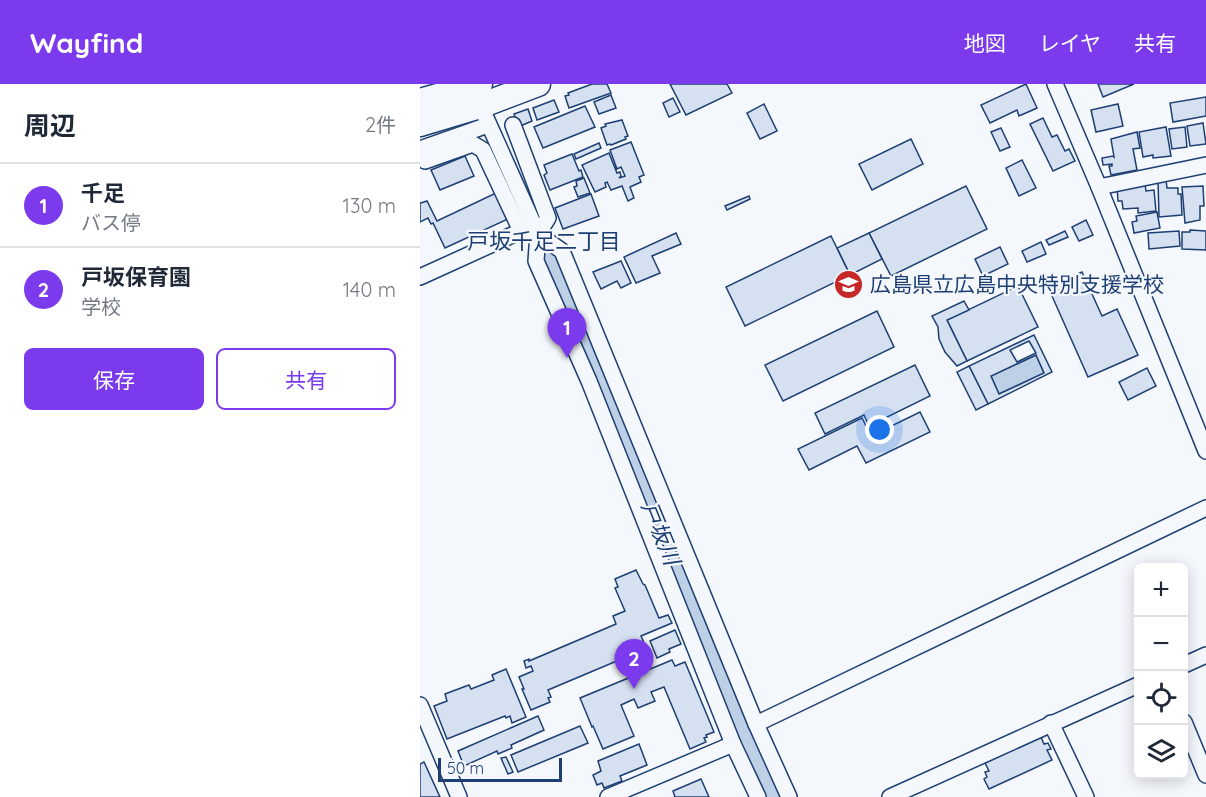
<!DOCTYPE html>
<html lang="ja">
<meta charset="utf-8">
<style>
body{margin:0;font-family:Quicksand,"Noto Sans JP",sans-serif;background:#f2f2f3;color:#1f2937}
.controls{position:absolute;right:18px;bottom:18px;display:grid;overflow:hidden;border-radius:9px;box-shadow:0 3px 15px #0003}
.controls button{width:54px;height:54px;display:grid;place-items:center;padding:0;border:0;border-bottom:2px solid #e0e1e3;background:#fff;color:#1f2937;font:30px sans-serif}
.scale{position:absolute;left:18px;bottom:15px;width:124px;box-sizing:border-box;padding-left:6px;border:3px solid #1d3f73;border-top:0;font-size:16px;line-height:21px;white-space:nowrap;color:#1d3f73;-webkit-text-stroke:4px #f4f7fb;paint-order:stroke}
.you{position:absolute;left:460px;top:346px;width:21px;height:21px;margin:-15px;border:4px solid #fff;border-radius:50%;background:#1a73e8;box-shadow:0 0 0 9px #1a73e833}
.badge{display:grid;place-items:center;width:39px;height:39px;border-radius:50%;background:#7c3aed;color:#fff;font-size:20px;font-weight:700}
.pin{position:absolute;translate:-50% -50px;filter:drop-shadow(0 2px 3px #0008)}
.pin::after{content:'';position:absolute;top:32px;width:21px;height:18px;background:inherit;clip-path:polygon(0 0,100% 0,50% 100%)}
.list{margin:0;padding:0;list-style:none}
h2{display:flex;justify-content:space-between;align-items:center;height:78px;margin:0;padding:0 24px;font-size:26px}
h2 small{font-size:20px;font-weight:400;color:#747a83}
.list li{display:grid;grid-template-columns:39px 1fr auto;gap:18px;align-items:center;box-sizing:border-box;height:84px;padding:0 24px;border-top:2px solid #e0e1e3}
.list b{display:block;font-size:22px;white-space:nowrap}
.list p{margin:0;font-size:20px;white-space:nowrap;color:#747a83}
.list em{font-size:20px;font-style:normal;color:#747a83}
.actions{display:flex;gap:12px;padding:18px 24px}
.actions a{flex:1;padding:14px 0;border:2px solid #7c3aed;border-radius:9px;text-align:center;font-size:21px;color:#7c3aed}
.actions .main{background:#7c3aed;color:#fff}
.icon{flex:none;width:33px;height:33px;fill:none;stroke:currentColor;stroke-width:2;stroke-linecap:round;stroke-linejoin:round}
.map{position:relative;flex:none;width:786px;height:713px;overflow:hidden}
header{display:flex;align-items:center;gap:36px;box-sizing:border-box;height:84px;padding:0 30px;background:#7c3aed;color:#fff}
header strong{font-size:28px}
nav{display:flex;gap:33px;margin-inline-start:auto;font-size:21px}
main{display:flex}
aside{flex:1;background:#fff}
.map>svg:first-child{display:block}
</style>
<header>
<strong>Wayfind</strong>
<nav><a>地図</a><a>レイヤ</a><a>共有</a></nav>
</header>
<main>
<aside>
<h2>周辺<small>2件</small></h2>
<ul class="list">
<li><span class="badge">1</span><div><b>千足</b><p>バス停</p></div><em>130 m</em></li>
<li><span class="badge">2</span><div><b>戸坂保育園</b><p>学校</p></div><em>140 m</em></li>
</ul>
<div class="actions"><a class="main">保存</a><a>共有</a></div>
</aside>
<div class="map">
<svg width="786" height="713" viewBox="0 0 786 713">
<rect width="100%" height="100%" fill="#f4f7fb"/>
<path fill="#bed0e5" stroke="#687fa3" stroke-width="1.5" d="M616,271L624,289L579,310L571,292Z"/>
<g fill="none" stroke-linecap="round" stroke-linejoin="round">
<path stroke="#bed0e5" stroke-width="30" d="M133,183L151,228L177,277L203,358L238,446L284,546L353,713"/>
</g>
<g fill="#d5e0f0" stroke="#1d3f73" stroke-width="1.5" fill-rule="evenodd">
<path d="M172,0H187L191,9L149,24L145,12L149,11L148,9Z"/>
<path d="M250,0H307L312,9L266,31Z"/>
<path d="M606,0L617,24L599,32L597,26L570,39L561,21Z"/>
<path d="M678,0H714L683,13Z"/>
<path d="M191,11L196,24L179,30L174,18Z"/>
<path d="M786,13V32L753,38L750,19Z"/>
<path d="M253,14L260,28L249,33L243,19Z"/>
<path d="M134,16L139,28L117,36L113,24Z"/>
<path d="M344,20L357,47L340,55L327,29Z"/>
<path d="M698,20L703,42L676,48L671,26Z"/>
<path d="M165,22L175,43L123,64L114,43Z"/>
<path d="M108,25L112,37L98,43L94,30Z"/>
<path d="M623,34L632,53L637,51L645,67L649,65L655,77L633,87L610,40Z"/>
<path d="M202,36L208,52L205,53L206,55L191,61L190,60L187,61L181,44L186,42L185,40Z"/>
<path d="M783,39L786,60L770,62L767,42Z"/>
<path d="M746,43L751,72L733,74V71L723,73L719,48Z"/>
<path d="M765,43L767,63L752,65L749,45Z"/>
<path d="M581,44L590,63L580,67L571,48Z"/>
<path d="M717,48L720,64L713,65L717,86L691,91L689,82H692V80L683,81L682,74L693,72L694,73L691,55Z"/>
<path d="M491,55L503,80L452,106L439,80Z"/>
<path d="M211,58L224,91L219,93L221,98L210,103L214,114L208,117L202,102L191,106L187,98L185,99L186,103L175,108L162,81L189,69L197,89L200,88L201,92L199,94L205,92L201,83L197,85L190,66Z"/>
<path d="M179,59L181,64L156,75L154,70Z"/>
<path d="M152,70L159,87L161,86L163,93L130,106L124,91L127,89L124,81Z"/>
<path d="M45,72L54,92L20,106L11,86Z"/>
<path d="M602,76L616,104L599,112L586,84Z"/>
<path d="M164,94L170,109L158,113L154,103L157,102L156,97Z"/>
<path d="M738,96H746L747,104H758V110H761L762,131L739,133Z"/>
<path d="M725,100L726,107L734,106L736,127L718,129V124L703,125L702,117H698L697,103H716V101Z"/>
<path d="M546,102L567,145L471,192L449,149Z"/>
<path d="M783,102L784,122H780V136L765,139L762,103Z"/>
<path d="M76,109L88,135L25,164L13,139L11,140L8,134L0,138V119H1L7,117L17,137Z"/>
<path d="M171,110L179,132L143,145L135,124Z"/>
<path d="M329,112L330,115L307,126L305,122Z"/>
<path d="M737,128L740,144L714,149L712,138L717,137L716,132Z"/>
<path d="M666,136L673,151L659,157L652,143Z"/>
<path d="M770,146L786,147V166L762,165V148H770Z"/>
<path d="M645,147L648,153L629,161L626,156Z"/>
<path d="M759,147L760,162L729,165L728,149Z"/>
<path d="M256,149L261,160L232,172L240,189L216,199L204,173Z"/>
<path d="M449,149L462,175L430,191L417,164Z"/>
<path d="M411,152L430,191L325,242L306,203Z"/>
<path d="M621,158L626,170L607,178L602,167Z"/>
<path d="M580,163L588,180L563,192L555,175Z"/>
<path d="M201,177L211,199L201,204L197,197L181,205L173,188Z"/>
<path d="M662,188L682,232L697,225L718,271L668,293L628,203Z"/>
<path d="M598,202L618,243L547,277L527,236Z"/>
<path d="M544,217L549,226L527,236L547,277L537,282L525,268L519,255L518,243L512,232Z"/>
<path d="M457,227L474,263L363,317L345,281Z"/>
<path d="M614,251L632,288L568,320L549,282ZM609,257L616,269L597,278L590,266ZM616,271L624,289L579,310L571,292Z"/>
<path d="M495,281L510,312L449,342L444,331L405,350L395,329Z"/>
<path d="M549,282L568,320L556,326L537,288Z"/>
<path d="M727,284L736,302L708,316L699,298Z"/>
<path d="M500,328L510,348L446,379L437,362L389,386L378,365L442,334L451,352Z"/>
<path d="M216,486L223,500L225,501L239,534L248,531L252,539L221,552L225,561L223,562L225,565L220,567L223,574L214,578L211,571L128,606L131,613L128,614L130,618L111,626L102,605H104L99,593L113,587L111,582L106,584L104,577L109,575V577L196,540L193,532L205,527L195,504L198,503L195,495Z"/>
<path d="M255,546L261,560L249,565L250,568L237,574L230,557Z"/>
<path d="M252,576L255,582L265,578L294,648L286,651L287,653L284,654L286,658L270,665L244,603L231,608L235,617L218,624L214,615L201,621L214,652L183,665L173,642L172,643L160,614Z"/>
<path d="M86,585L106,633L92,639L90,632L86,634L85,632L27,655L14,622L27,617L25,610L49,601L51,605L74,596L72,591Z"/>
<path d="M118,632L124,646L91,661L92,664L78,670L77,667L44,682L38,667Z"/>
<path d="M160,642L168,659L98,688L91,671Z"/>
<path d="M621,653L624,660L628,659L631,665L627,666L632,676L569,705L564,695L567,693L565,688L569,687L565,679Z"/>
<path d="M219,660L227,681L200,692L202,697L184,704L182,699L177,701L173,691L181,687L178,677Z"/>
<path d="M86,673L93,688L88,690L81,674Z"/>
<path d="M4,678L20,713H0V680Z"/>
<path d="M281,695L289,713H255L253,707Z"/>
</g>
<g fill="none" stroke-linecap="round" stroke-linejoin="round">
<defs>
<g id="street">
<path d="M635,0L679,103L786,367"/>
<path d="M58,16L118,150"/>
<path d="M93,41L128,134L118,150L116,177L169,297L313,660L338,713"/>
<path d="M0,65L68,41"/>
<path d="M5,77L53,60L63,66L101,147"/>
<path d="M679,103L786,81"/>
<path d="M0,193L101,147L118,150L142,167L336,640L369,713"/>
<path d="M764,581L786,571"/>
<path d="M0,621L39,713"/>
<path d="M764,638L786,691"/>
<path d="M631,639L666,713"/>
<path d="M336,640L786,424"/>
<path d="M188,713L313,660"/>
<path d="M470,713L718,601"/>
</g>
<g id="primary">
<path d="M0,17L60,0"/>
<path d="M0,40L60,22L118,0"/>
</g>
</defs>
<use href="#street" stroke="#1d3f73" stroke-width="18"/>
<use href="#primary" stroke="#1d3f73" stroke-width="27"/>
<use href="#street" stroke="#f4f7fb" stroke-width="15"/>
<use href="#primary" stroke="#f4f7fb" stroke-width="24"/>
</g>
<defs>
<symbol id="school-disc" viewBox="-11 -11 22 22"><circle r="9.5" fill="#c62828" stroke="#f4f7fb"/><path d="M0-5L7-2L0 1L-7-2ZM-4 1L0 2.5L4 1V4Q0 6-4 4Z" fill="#fff"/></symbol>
</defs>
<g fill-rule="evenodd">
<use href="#school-disc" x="412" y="184" width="33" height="33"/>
</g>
<g text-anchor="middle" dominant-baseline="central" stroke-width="4.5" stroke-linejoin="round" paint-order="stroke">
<g font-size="21" fill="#1d3f73" stroke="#f4f7fb" text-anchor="start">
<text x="450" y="200">広島県立広島中央特別支援学校</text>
</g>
<g font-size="22" fill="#1d3f73" stroke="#f4f7fb">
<text x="124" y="157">戸坂千足二丁目</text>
</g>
<g font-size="22" font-style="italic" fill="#1d3f73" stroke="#f4f7fb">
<text transform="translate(241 449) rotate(68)">戸坂川</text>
</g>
</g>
</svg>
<div class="controls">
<button>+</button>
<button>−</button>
<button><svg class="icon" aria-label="locate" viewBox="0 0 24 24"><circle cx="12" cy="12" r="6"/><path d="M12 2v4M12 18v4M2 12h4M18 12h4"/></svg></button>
<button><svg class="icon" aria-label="layers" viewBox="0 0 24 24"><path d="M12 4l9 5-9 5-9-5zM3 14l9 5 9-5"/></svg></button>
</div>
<div class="scale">50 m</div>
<div class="you"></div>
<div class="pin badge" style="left:147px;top:274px">1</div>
<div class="pin badge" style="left:214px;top:605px">2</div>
</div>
</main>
